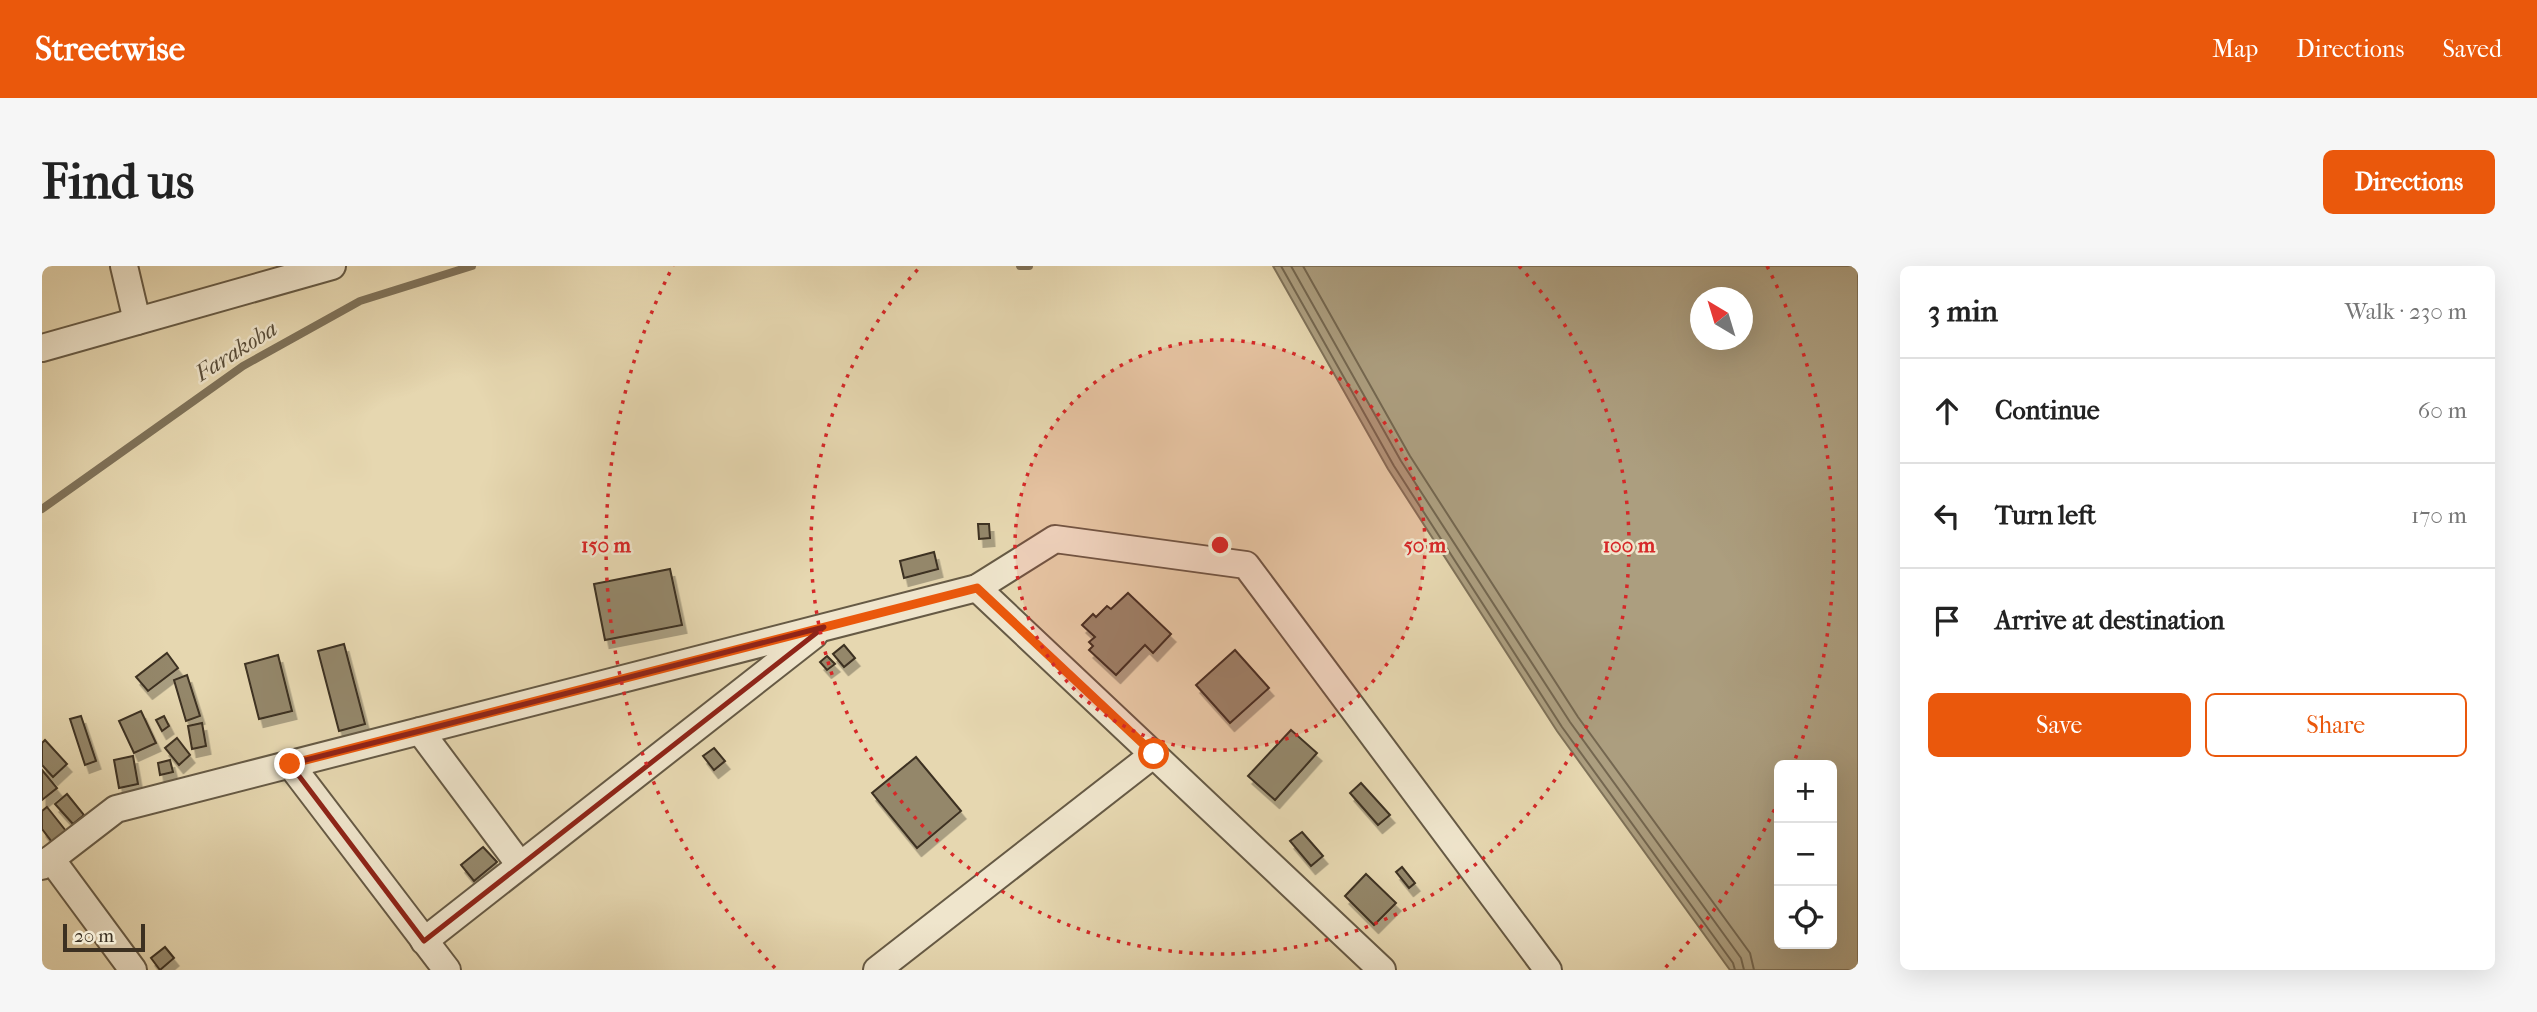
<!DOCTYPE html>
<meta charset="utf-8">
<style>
body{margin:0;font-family:"IM FELL French Canon",serif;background:#f6f6f6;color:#222}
.controls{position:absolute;right:21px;bottom:21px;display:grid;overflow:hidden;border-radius:10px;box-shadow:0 7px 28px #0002}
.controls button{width:63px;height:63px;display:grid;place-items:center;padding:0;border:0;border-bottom:2px solid #e0e0e0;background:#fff;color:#222;font:35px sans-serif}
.compass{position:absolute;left:1648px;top:21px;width:63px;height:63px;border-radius:50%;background:#fff;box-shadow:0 7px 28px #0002;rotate:322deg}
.scale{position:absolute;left:21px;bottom:18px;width:82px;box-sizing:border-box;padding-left:7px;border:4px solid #3c3021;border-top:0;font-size:19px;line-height:24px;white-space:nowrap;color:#3c3021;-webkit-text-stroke:5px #efe5cc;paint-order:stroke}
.stop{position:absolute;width:21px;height:21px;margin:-16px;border:5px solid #ea580c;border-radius:50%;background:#fff}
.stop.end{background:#ea580c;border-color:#fff;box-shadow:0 2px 7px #0008}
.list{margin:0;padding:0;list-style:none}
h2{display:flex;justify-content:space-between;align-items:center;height:91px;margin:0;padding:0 28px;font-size:30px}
h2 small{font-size:23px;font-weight:400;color:#767676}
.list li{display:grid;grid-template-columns:46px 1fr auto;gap:21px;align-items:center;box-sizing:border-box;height:105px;padding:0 28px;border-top:2px solid #e0e0e0}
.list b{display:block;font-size:26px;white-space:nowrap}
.list em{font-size:23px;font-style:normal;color:#767676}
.actions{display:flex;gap:14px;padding:21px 28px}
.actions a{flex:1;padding:16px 0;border:2px solid #ea580c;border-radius:10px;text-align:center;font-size:24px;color:#ea580c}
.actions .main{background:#ea580c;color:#fff}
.icon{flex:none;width:38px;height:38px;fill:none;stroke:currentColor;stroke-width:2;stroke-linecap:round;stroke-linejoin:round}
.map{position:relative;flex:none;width:1816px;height:704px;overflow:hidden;border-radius:10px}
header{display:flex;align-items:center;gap:42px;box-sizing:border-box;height:98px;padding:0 35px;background:#ea580c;color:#fff}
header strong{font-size:33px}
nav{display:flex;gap:38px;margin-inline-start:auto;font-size:24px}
.intro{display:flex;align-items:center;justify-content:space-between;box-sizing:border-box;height:168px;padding:0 42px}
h1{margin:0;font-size:49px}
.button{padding:18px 32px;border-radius:10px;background:#ea580c;color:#fff;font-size:24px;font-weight:700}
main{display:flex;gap:42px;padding:0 42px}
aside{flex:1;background:#fff;border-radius:10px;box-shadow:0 7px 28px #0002}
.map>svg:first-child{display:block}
</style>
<header>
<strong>Streetwise</strong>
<nav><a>Map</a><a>Directions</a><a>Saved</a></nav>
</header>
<div class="intro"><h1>Find us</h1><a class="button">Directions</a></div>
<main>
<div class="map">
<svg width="1816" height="704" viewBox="0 0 1816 704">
<defs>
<filter id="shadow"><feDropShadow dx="4.5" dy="8" stdDeviation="0" flood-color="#0004"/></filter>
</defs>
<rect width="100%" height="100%" fill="#e6d7b0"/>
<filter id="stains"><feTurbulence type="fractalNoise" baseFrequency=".00286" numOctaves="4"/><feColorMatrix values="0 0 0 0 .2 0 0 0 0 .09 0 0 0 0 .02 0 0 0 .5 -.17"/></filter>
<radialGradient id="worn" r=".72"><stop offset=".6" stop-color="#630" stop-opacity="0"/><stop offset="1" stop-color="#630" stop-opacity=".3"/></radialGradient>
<path fill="#ac9e7f" stroke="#7f7259" stroke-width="2" fill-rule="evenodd" d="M1231,0H1816V704H1688L1515,465L1346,203ZM1658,32H1700V74H1658ZM1737,499H1790V678H1737Z"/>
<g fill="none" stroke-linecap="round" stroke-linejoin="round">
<g stroke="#746750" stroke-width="2">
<path d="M1239,0L1352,200L1520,461L1691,697L1693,704"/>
<path d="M1249,0L1359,195L1528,456L1699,692L1702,704"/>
<path d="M1261,0L1368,190L1536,451L1708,687L1712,704"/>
</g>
<g stroke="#7f7259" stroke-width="8">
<path d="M978,0H987"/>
<path d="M0,243L201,100L318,35L430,0"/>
</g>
</g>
<g fill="#94876b" stroke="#3c3021" stroke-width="2" filter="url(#shadow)">
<path d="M936,258H947L948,272L937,273Z"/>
<path d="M892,286L896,303L862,312L858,295Z"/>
<path d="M628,303L640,359L563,374L552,318Z"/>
<path d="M1086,327L1129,368L1111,387L1103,379L1074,409L1047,384L1051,380L1047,376L1053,371L1040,359L1051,348L1054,351L1065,340L1069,343Z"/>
<path d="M302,378L323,458L297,465L276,385Z"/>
<path d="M802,379L813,392L802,401L791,388Z"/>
<path d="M1193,384L1227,422L1188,457L1154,419Z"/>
<path d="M125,387L136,402L106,425L94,411Z"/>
<path d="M236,389L250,445L217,453L203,398Z"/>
<path d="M785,390L793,398L785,404L778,396Z"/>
<path d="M145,409L158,450L144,455L132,414Z"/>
<path d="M99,445L114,477L92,487L77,455Z"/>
<path d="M39,450L54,495L43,499L28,453Z"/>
<path d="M122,450L127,460L120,465L114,454Z"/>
<path d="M160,457L164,480L150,483L146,460Z"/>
<path d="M1249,464L1275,487L1233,534L1206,510Z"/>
<path d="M135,472L148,489L137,499L123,482Z"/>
<path d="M3,474L25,498L11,511L0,499V477Z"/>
<path d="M672,482L683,495L672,504L661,490Z"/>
<path d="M91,490L96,518L77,522L72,494Z"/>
<path d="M874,491L919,545L875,582L830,527Z"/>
<path d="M128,494L131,506L118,509L116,497Z"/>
<path d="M0,504L15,522L0,534Z"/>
<path d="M1319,517L1348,549L1336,559L1308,527Z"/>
<path d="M25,528L42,549L31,558L13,538Z"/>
<path d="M5,541L24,565L10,576L0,563V545Z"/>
<path d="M1260,566L1281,590L1269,600L1248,575Z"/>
<path d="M441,581L455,596L432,615L419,599Z"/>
<path d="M1360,601L1373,617L1367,622L1354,606Z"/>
<path d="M1324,608L1354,637L1332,659L1303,630Z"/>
<path d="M123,681L132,692L118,704L109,692Z"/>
</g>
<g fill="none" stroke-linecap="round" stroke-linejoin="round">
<defs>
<g id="minor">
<path d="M82,0L95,55"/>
<path d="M0,82L290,0"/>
<path d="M935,322L1340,704"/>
<path d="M378,465L478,599"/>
<path d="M248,498L405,704"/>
<path d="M9,593L91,704"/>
<path d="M0,600L74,543L935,322L1013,273L1204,299L1506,704"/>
<path d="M382,675L772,369"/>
<path d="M835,704L1112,488"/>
</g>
</defs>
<use href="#minor" stroke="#665a45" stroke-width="30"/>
<use href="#minor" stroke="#efe5cc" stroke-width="26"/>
</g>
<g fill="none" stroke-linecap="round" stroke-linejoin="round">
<path stroke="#ea580c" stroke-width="9" d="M248,498L935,322L1112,488"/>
</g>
<path fill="none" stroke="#8f2418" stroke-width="5" stroke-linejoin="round" d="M782,361L382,675L248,498L378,465Z"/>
<circle cx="1178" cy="279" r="205" fill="#d62828" fill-opacity=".12"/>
<g fill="none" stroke="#d62828" stroke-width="3.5" stroke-dasharray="3.5 7">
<circle cx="1178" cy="279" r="205"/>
<path d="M1477 0A409 409 0 1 1 879 0"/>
<path d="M1737 534A614 614 0 0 1 1623 702M733 702A614 614 0 0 1 631 0M1725 0A614 614 0 0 1 1751 499"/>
</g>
<g text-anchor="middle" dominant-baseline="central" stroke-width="5" stroke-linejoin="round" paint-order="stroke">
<g font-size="23" font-style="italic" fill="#584c38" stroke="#efe5cc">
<text transform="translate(194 85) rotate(-32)">Farakoba</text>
</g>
</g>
<circle cx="1178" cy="279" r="10" fill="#d62828" stroke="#efe5cc" stroke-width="3.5"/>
<g font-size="21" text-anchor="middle" font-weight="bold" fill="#d62828" stroke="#efe5cc" stroke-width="5" stroke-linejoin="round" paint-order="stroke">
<text x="1383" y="286">50 m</text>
<text x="1587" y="286">100 m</text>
<text x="564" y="286">150 m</text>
</g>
<rect width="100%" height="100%" filter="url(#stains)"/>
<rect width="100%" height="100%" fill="url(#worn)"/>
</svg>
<div class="controls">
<button>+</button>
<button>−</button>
<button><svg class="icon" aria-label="locate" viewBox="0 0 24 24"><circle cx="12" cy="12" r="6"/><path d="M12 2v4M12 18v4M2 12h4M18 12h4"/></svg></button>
</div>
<svg class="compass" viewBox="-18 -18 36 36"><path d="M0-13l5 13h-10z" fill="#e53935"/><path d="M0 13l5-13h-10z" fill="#767676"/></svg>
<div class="scale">20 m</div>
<div class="stop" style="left:1112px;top:488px"></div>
<div class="stop end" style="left:248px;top:498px"></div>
</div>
<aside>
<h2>3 min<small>Walk · 230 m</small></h2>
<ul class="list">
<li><svg class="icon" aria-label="ahead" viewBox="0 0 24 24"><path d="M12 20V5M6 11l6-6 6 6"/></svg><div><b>Continue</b></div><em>60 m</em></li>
<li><svg class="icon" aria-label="left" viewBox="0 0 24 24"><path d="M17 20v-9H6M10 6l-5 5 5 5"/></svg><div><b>Turn left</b></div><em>170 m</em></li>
<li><svg class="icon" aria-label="arrive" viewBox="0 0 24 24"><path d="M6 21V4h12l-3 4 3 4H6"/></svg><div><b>Arrive at destination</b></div></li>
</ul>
<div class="actions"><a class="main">Save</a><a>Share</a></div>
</aside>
</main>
